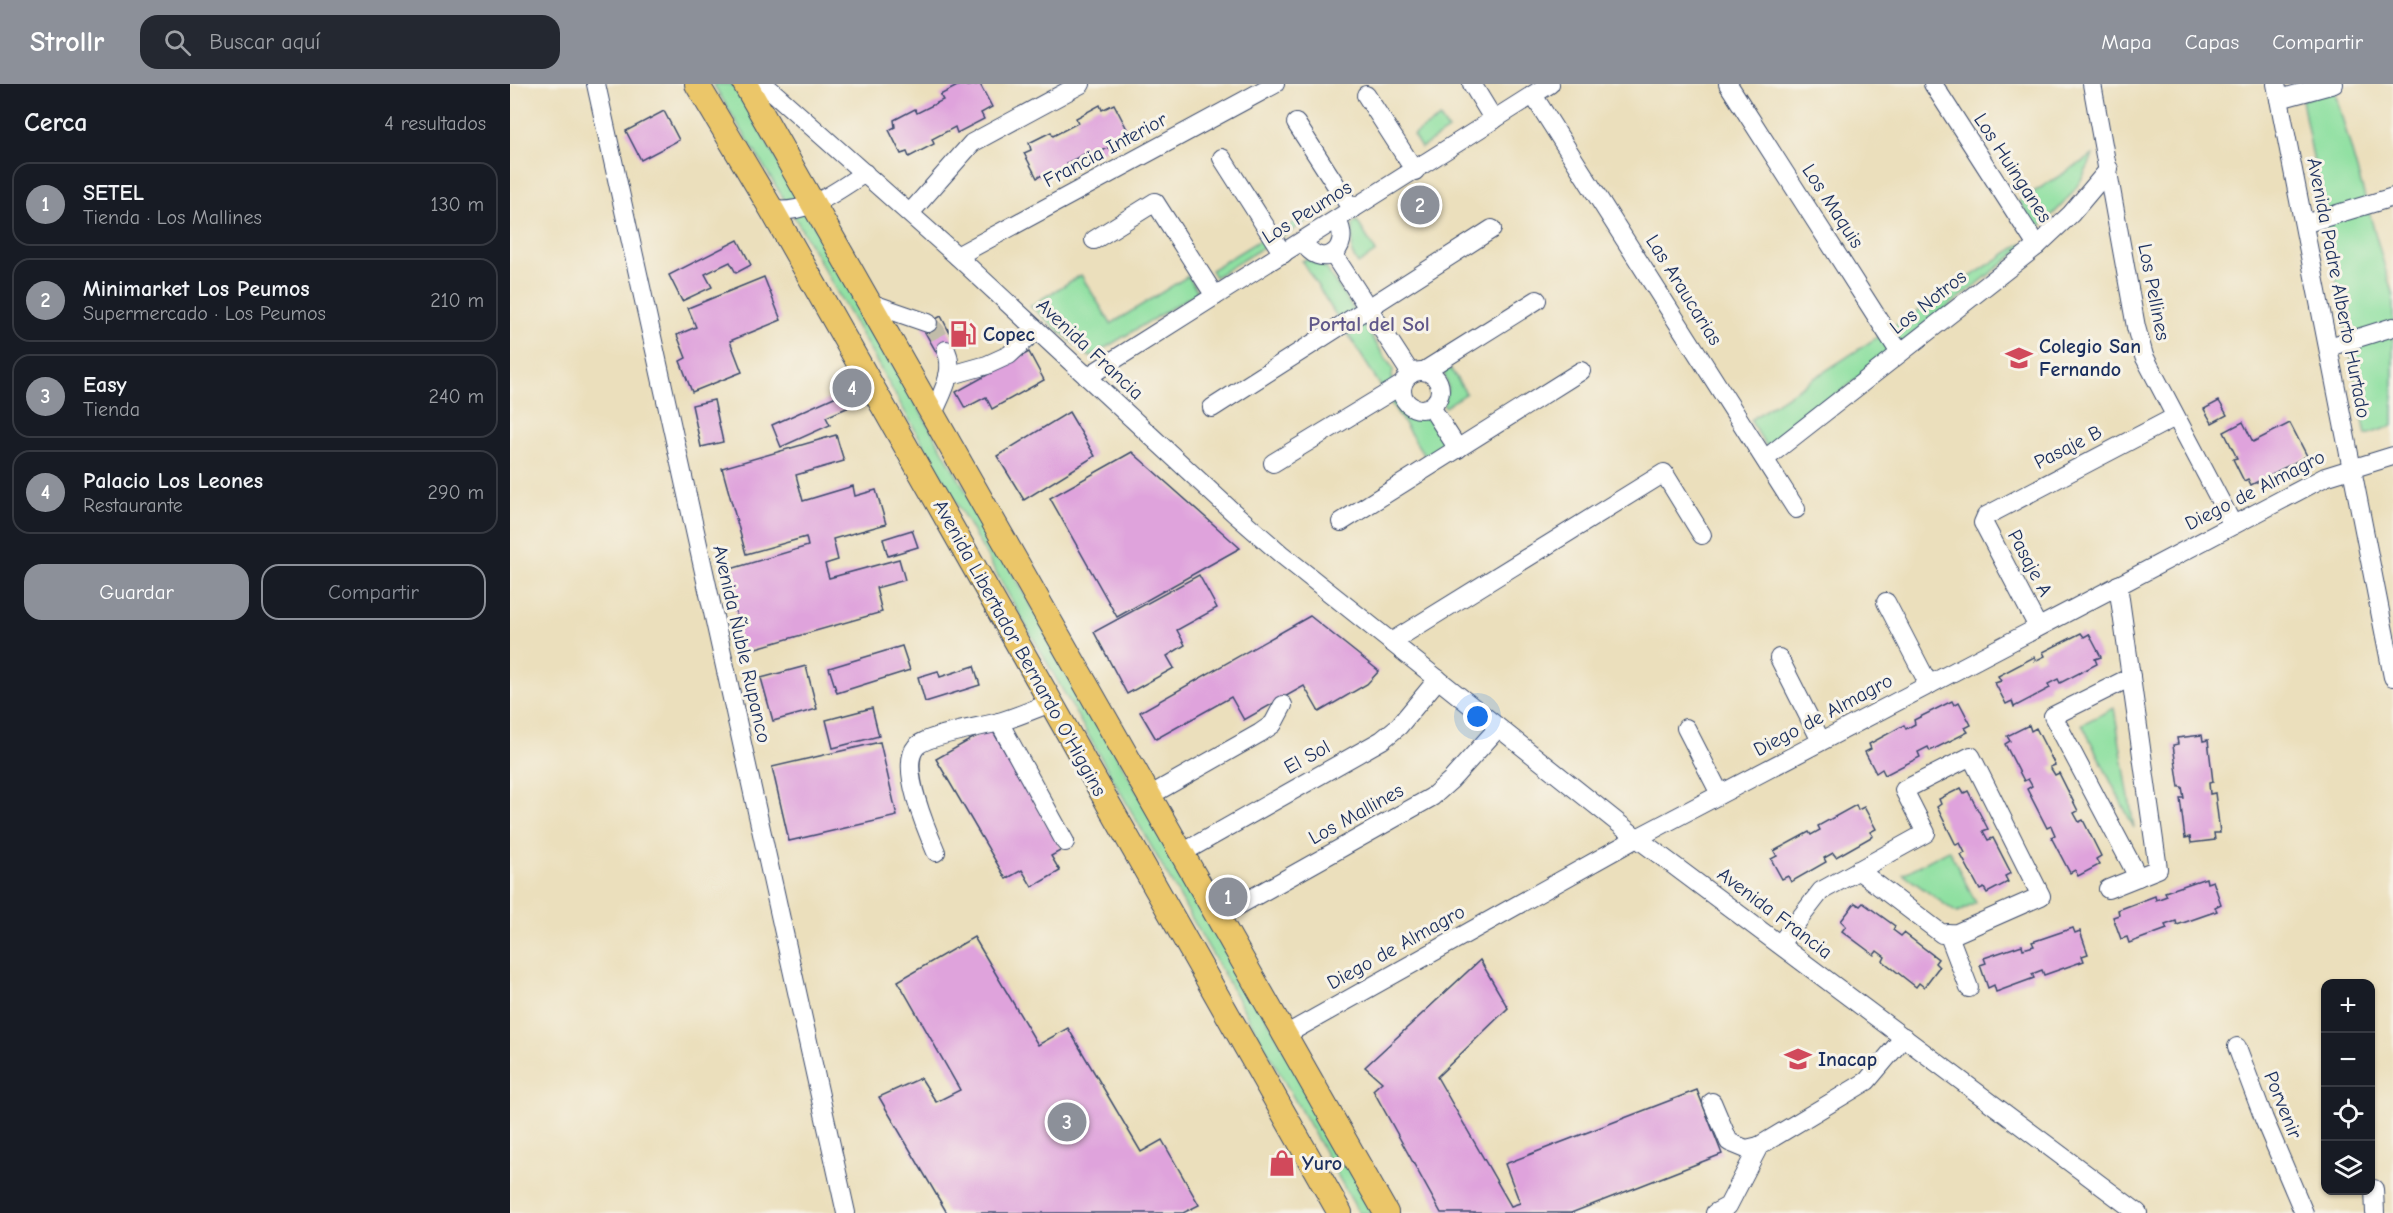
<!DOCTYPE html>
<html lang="es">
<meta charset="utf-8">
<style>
body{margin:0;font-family:"Comic Neue",sans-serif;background:#242831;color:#f1f3f6}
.controls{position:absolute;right:18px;bottom:18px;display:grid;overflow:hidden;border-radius:12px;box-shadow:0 2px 4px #0004}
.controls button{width:54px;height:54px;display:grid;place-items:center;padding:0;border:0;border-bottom:2px solid #363941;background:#171b24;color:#f1f3f6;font:30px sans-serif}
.you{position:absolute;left:968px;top:633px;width:21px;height:21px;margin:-15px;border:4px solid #fff;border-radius:50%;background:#1a73e8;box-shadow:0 0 0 9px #1a73e833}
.badge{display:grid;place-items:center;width:39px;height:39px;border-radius:50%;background:#8c9099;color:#fff;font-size:20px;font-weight:700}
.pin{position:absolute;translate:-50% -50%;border:3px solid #fff;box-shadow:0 2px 6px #0006}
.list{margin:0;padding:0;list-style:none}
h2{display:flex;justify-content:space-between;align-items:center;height:78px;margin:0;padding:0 24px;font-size:26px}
h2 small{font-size:20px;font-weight:400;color:#9ea1a6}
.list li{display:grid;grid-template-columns:39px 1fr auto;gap:18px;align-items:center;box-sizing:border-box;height:84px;margin:0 12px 12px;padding:0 12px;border:2px solid #363941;border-radius:18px}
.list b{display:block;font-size:22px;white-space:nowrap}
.list p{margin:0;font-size:20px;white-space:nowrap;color:#9ea1a6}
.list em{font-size:20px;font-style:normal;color:#9ea1a6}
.actions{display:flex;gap:12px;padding:18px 24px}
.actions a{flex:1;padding:14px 0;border:2px solid #8c9099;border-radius:18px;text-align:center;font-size:21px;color:#8c9099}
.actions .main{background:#8c9099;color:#fff}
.icon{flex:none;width:33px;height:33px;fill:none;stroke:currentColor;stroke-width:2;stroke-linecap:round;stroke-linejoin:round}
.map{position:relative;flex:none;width:1883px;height:1129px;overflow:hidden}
header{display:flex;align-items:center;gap:36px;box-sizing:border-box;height:84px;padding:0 30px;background:#8c9099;color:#fff}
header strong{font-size:28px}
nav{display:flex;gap:33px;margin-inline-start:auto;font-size:21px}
.search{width:420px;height:54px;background:#242831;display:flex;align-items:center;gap:15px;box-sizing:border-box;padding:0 21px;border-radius:18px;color:#9ea1a6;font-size:22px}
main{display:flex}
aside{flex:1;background:#171b24}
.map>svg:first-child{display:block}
</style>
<header>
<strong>Strollr</strong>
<div class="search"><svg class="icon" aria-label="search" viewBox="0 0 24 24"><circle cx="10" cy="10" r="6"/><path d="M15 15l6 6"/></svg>Buscar aquí</div>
<nav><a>Mapa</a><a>Capas</a><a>Compartir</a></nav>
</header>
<main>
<aside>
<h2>Cerca<small>4 resultados</small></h2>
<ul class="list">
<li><span class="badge">1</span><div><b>SETEL</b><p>Tienda · Los Mallines</p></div><em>130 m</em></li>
<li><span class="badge">2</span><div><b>Minimarket Los Peumos</b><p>Supermercado · Los Peumos</p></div><em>210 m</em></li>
<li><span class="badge">3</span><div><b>Easy</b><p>Tienda</p></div><em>240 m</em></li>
<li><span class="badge">4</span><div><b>Palacio Los Leones</b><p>Restaurante</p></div><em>290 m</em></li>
</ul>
<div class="actions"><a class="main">Guardar</a><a>Compartir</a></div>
</aside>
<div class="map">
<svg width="1883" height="1129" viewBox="0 0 1883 1129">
<rect width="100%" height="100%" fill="#f7f3e8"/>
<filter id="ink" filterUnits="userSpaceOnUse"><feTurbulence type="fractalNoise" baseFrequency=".0167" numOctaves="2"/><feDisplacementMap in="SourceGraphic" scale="12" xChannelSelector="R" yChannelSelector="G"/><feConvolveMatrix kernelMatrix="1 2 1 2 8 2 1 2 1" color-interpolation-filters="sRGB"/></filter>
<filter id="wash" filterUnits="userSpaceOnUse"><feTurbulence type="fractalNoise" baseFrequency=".008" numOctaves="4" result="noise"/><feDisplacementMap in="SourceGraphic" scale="24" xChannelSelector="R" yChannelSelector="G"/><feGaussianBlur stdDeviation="1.35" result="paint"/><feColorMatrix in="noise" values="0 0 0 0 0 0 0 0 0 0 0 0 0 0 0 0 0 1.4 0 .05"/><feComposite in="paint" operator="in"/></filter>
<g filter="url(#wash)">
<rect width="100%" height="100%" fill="#ebdfbc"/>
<g fill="#8fe0a1" stroke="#558880" stroke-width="1.5">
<path d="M203,0H222L236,22L868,1129H849L280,125Z"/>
<path d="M1824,5L1883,212V342L1856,351L1792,16Z"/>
<path d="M930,34L938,46L911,64L903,51Z"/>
<path d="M1583,71C1572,102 1551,124 1527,145L1509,117Z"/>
<path d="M825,112L828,117L772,153L769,148Z"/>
<path d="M847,137L866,168L848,180L842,170L843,140Z"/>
<path d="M753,154L757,161L705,193L701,186Z"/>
<path d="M1512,159L1514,163L1258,365L1240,336Z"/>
<path d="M796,175L816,184L883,285C880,303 885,314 895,328L922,334L940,362L917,376L792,177Z"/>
<path d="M571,191L601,240L678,192L688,208L580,273L520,222Z"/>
<path d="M940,284L956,309L935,323L933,320L938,303L934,288Z"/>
<path d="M1604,624L1624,744L1572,640Z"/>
<path d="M1439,766L1466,819L1447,829L1393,790Z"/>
</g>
<g id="blocks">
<g fill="#dfa3dc">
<path d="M451,0H455L457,2L470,0L482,23L471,29L474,35L447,49L445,43L422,55L424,60L399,73L397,68L391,70L379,46L385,43L384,36L405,25L407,29L433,16L430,11Z"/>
<path d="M604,20L618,47L607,53L609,58L583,72L580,67L557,79L559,83L535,96L532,91L527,94L514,69L521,66L519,59L541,48L543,52L568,39L566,34L590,21L592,26Z"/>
<path d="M154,27L169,56L131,76L116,47Z"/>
<path d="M228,156L241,181L226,189L220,178L195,190L202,203L172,217L159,191Z"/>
<path d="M254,193L271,236L220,257L232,288L182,308L170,277L176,274L167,251L186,243L178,224Z"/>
<path d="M431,232L446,261L428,271L412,243Z"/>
<path d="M519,268L534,296L482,325L476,313L455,324L446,308Z"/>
<path d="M333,309L339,323L316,333L320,341L271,363L262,341Z"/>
<path d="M204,316L213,358L191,363L182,321Z"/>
<path d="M1709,317L1717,331L1702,339L1694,325Z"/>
<path d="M559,328L585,372L514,416L487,372Z"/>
<path d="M1733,338L1743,358L1780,339L1797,372L1741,401L1738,395L1734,397L1723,375L1727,374L1714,348Z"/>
<path d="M326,351L334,377L286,391L293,417L343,402L345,412L366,406L376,440L323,455L328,476L315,480L319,494L389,475L395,496L366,504L372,528L232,568L226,545L230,543L214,487L298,462L296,453L236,470L212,384Z"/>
<path d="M622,368L730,464L607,533L540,414Z"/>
<path d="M402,446L408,463L378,472L373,455Z"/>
<path d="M689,491L707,524L667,546L675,561L657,572L664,584L617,610L584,548Z"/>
<path d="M800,532L869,587L857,600L809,628L794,602L734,636L721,613L646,655L630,628Z"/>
<path d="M1571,549L1574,553L1579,550L1591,573L1585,575L1587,580L1550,599L1548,595L1538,600L1540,604L1504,623L1502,617L1496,620L1485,599L1491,597L1488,592L1524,573L1525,577L1535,572L1533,568Z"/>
<path d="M392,562L400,586L327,609L319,584Z"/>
<path d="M296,582L307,625L263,637L251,594Z"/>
<path d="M464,582L470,601L415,618L408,593L428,587L430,593Z"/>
<path d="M1442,617L1444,621L1449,618L1461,641L1455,644L1458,648L1420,667L1418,663L1408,668L1410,673L1375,691L1372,685L1366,689L1355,668L1361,665L1359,660L1394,641L1396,645L1405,640L1404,636Z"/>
<path d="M362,624L369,652L323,664L316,636Z"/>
<path d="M1519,641L1521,647L1526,644L1545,681L1540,683L1545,691L1549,689L1568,727L1564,729L1569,738L1573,736L1591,772L1586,775L1589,781L1568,792L1565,786L1560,789L1541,753L1545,751L1541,742L1537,744L1517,705L1522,702L1518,695L1514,697L1495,660L1500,657L1497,652Z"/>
<path d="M481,644L552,766L541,772L550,787L522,803L512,786L496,795L426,675Z"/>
<path d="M1692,651L1693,657L1698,656L1703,698L1699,699L1700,710L1705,709L1710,749H1704L1705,756L1681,759L1680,753L1675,754L1670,714H1674L1672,703H1669L1663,661L1668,660L1667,654Z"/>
<path d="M370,658L387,732L279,757L262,683Z"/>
<path d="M1451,704L1454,709L1458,707L1478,745L1473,747L1478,756L1483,754L1501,789L1495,792L1498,798L1477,809L1474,804L1470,806L1451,771L1455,769L1450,759L1446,761L1427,723L1431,720L1429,715Z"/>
<path d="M1346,721L1348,726L1354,723L1366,745L1360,748L1363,752L1326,773L1323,769L1314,774L1316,778L1281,798L1278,792L1272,795L1261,775L1267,772L1264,767L1299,748L1301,751L1310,746L1308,742Z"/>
<path d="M1696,794L1697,799L1703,797L1711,820L1705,823L1707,827L1667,841L1666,837L1655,841L1657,845L1619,859L1617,853L1611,855L1603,833L1609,831L1608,826L1645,812L1646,816L1657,812L1655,808Z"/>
<path d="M1345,819L1350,822L1353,819L1385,842L1383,846L1391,852L1394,849L1428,875L1425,879L1429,883L1414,903L1409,899L1406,903L1373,877L1375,873L1367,867L1364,871L1332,847L1336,842L1331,837Z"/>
<path d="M1563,844L1565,849L1570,847L1578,870L1572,872L1574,877L1534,891L1532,886L1522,890L1524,894L1486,908L1484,901L1478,904L1470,881L1476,879L1474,874L1512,861L1513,865L1524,862L1522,858Z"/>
<path d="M464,853L528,961L558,944L631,1068L652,1056L689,1121L673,1129H437L369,1013L411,994L426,1018L450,1006L388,897Z"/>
<path d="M970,876L998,924L927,993L1001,1122L1010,1119L995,1080L1187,1006L1212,1070L1061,1129H931L863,1006L872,998L855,983Z"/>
</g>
</g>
</g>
<g filter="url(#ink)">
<use href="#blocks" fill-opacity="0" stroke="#3a496c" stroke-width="1.5"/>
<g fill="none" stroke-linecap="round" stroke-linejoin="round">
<path stroke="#c1bca9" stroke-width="18" stroke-dasharray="18 9" stroke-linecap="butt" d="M418,239L426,247L436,266"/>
<defs>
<g id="minor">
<path d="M86,0L336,1129"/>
<path d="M254,0L447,172L724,429L771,470L1127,754L1628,1129"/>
<path d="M962,0L984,36"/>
<path d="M1218,0L1390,269"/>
<path d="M1423,0L1527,162"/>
<path d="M1582,0L1626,243L1634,272L1723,441"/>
<path d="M1766,0L1883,593"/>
<path d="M856,11L905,87"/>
<path d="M1023,11L1286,425"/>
<path d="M1769,15L1824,0"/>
<path d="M786,39L842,126"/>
<path d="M712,74L773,170"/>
<path d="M262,126C300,130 324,108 355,89"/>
<path d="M400,129L462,59L571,0"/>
<path d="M1794,140L1883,113"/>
<path d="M584,156L645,118L705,212"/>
<path d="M793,157C809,188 844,167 827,136"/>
<path d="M823,170L901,290"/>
<path d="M447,172L765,0"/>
<path d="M360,219L418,239"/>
<path d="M1819,263L1883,243"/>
<circle cx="911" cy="306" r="19"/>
<path d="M914,287L1027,216"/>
<path d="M438,292L477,281L499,271L526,246"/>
<path d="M577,293L1040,0"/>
<path d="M921,323L948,365"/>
<path d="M702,324L982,145"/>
<path d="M423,330C431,310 446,288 436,266"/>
<path d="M1255,375L1527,162L1561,130L1599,85"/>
<path d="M763,379L893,300"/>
<path d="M831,438L1071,287"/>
<path d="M1376,518L1419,601"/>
<path d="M1528,543L1475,442L1473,439L1476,432L1665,333"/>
<path d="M881,558L1154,389L1192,451"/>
<path d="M1269,574L1311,657"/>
<path d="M1621,593L1543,632L1628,793"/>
<path d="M489,638L555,758"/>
<path d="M1176,644L1210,710"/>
<path d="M639,712L750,649L763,640L773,621"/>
<path d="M426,768C417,747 389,682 406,663C416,651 472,643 489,638C507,633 524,625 541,619"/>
<path d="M672,769L872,656L889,642L928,595"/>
<path d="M1598,805L1648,785L1608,501"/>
<path d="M708,833L922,713L941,696L988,644"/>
<path d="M1438,849L1459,904"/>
<path d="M1270,860L1311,807L1416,749L1394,706L1461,672L1531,812L1447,849L1432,850L1348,786"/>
<path d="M775,951L1127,754L1815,393L1883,372"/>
<path d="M1727,963L1754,1035L1794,1129"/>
<path d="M1202,1018L1219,1058L1236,1065L1249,1062"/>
<path d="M1864,1105L1865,1129"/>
<path d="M1205,1129L1218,1122L1249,1062L1357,997L1394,953"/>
</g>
<g id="major">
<path d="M187,0L262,126L830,1129"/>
<path d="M235,0L876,1129"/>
</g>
</defs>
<use href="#minor" stroke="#3a496c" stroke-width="20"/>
<use href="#major" stroke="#3a496c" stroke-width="26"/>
<use href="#minor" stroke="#fff" stroke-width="18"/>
<use href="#major" stroke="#ebc669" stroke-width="24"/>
</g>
</g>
<defs>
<symbol id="fuel-bare" viewBox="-9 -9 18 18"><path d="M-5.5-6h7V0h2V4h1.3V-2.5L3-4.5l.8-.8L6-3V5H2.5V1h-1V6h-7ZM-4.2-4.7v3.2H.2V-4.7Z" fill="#d1495b" stroke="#f7f3e8" stroke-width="2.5" paint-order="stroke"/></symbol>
<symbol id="school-bare" viewBox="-9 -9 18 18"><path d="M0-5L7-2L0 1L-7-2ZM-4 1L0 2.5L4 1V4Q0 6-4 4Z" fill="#d1495b" stroke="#f7f3e8" stroke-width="2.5" paint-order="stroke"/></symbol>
<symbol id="university-bare" viewBox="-9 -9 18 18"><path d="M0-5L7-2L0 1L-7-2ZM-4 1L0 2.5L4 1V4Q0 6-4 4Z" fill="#d1495b" stroke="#f7f3e8" stroke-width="2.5" paint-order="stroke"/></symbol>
<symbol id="shop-bare" viewBox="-9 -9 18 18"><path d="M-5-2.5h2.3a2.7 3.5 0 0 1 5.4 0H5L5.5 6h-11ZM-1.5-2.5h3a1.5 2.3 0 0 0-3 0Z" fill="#d1495b" stroke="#f7f3e8" stroke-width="2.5" paint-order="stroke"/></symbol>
</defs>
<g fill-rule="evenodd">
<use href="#fuel-bare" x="434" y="231" width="38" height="38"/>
<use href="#school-bare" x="1490" y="255" width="38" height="38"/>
<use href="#university-bare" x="1269" y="956" width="38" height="38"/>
<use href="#shop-bare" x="753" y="1060" width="38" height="38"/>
</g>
<g text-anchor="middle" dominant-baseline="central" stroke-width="6" stroke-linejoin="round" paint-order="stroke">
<g font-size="20" fill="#1b2f5e" stroke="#f7f3e8">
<text transform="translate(595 66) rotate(-28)">Francia Interior</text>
<text transform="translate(1503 84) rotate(57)">Los Huinganes</text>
<text transform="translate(1323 122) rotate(57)">Los Maquis</text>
<text transform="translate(797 128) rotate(-32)">Los Peumos</text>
<text transform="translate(1829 204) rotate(79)">Avenida Padre Alberto Hurtado</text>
<text transform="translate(1174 206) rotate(58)">Las Araucarias</text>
<text transform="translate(1644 208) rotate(79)">Los Pellines</text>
<text transform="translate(1418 218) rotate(-38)">Los Notros</text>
<text transform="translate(580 265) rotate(43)">Avenida Francia</text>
<text transform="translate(1558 363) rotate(-27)">Pasaje B</text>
<text transform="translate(1745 406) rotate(-27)">Diego de Almagro</text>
<text transform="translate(1520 479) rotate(62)">Pasaje A</text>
<text transform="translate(232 560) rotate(77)">Avenida Ñuble Rupanco</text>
<text transform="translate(510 564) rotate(61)">Avenida Libertador Bernardo O'Higgins</text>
<text transform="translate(1313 631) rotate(-28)">Diego de Almagro</text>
<text transform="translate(797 673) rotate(-29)">El Sol</text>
<text transform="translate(846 730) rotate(-29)">Los Mallines</text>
<text transform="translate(1265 829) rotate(37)">Avenida Francia</text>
<text transform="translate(886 863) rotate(-29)">Diego de Almagro</text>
<text transform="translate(1773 1021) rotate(68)">Porvenir</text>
</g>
<g font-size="20" font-weight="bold" fill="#1b2f5e" stroke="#f7f3e8" text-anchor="start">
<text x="473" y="250">Copec</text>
<text x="1529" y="262">Colegio San<tspan x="1529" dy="23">Fernando</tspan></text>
<text x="1308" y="975">Inacap</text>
<text x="792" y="1079">Yuro</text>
</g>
<g font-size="21" font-weight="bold" fill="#60588a" stroke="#f7f3e8">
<text x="859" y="240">Portal del Sol</text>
</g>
</g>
</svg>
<div class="controls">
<button>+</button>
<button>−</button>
<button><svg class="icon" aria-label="locate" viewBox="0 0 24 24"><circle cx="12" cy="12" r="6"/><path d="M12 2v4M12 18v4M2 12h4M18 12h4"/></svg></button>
<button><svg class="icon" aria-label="layers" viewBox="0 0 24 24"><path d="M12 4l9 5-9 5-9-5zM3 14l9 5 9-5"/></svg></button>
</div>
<div class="you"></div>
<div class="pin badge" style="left:718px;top:813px">1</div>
<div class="pin badge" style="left:910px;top:121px">2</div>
<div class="pin badge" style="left:557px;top:1038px">3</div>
<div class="pin badge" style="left:342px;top:304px">4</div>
</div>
</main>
